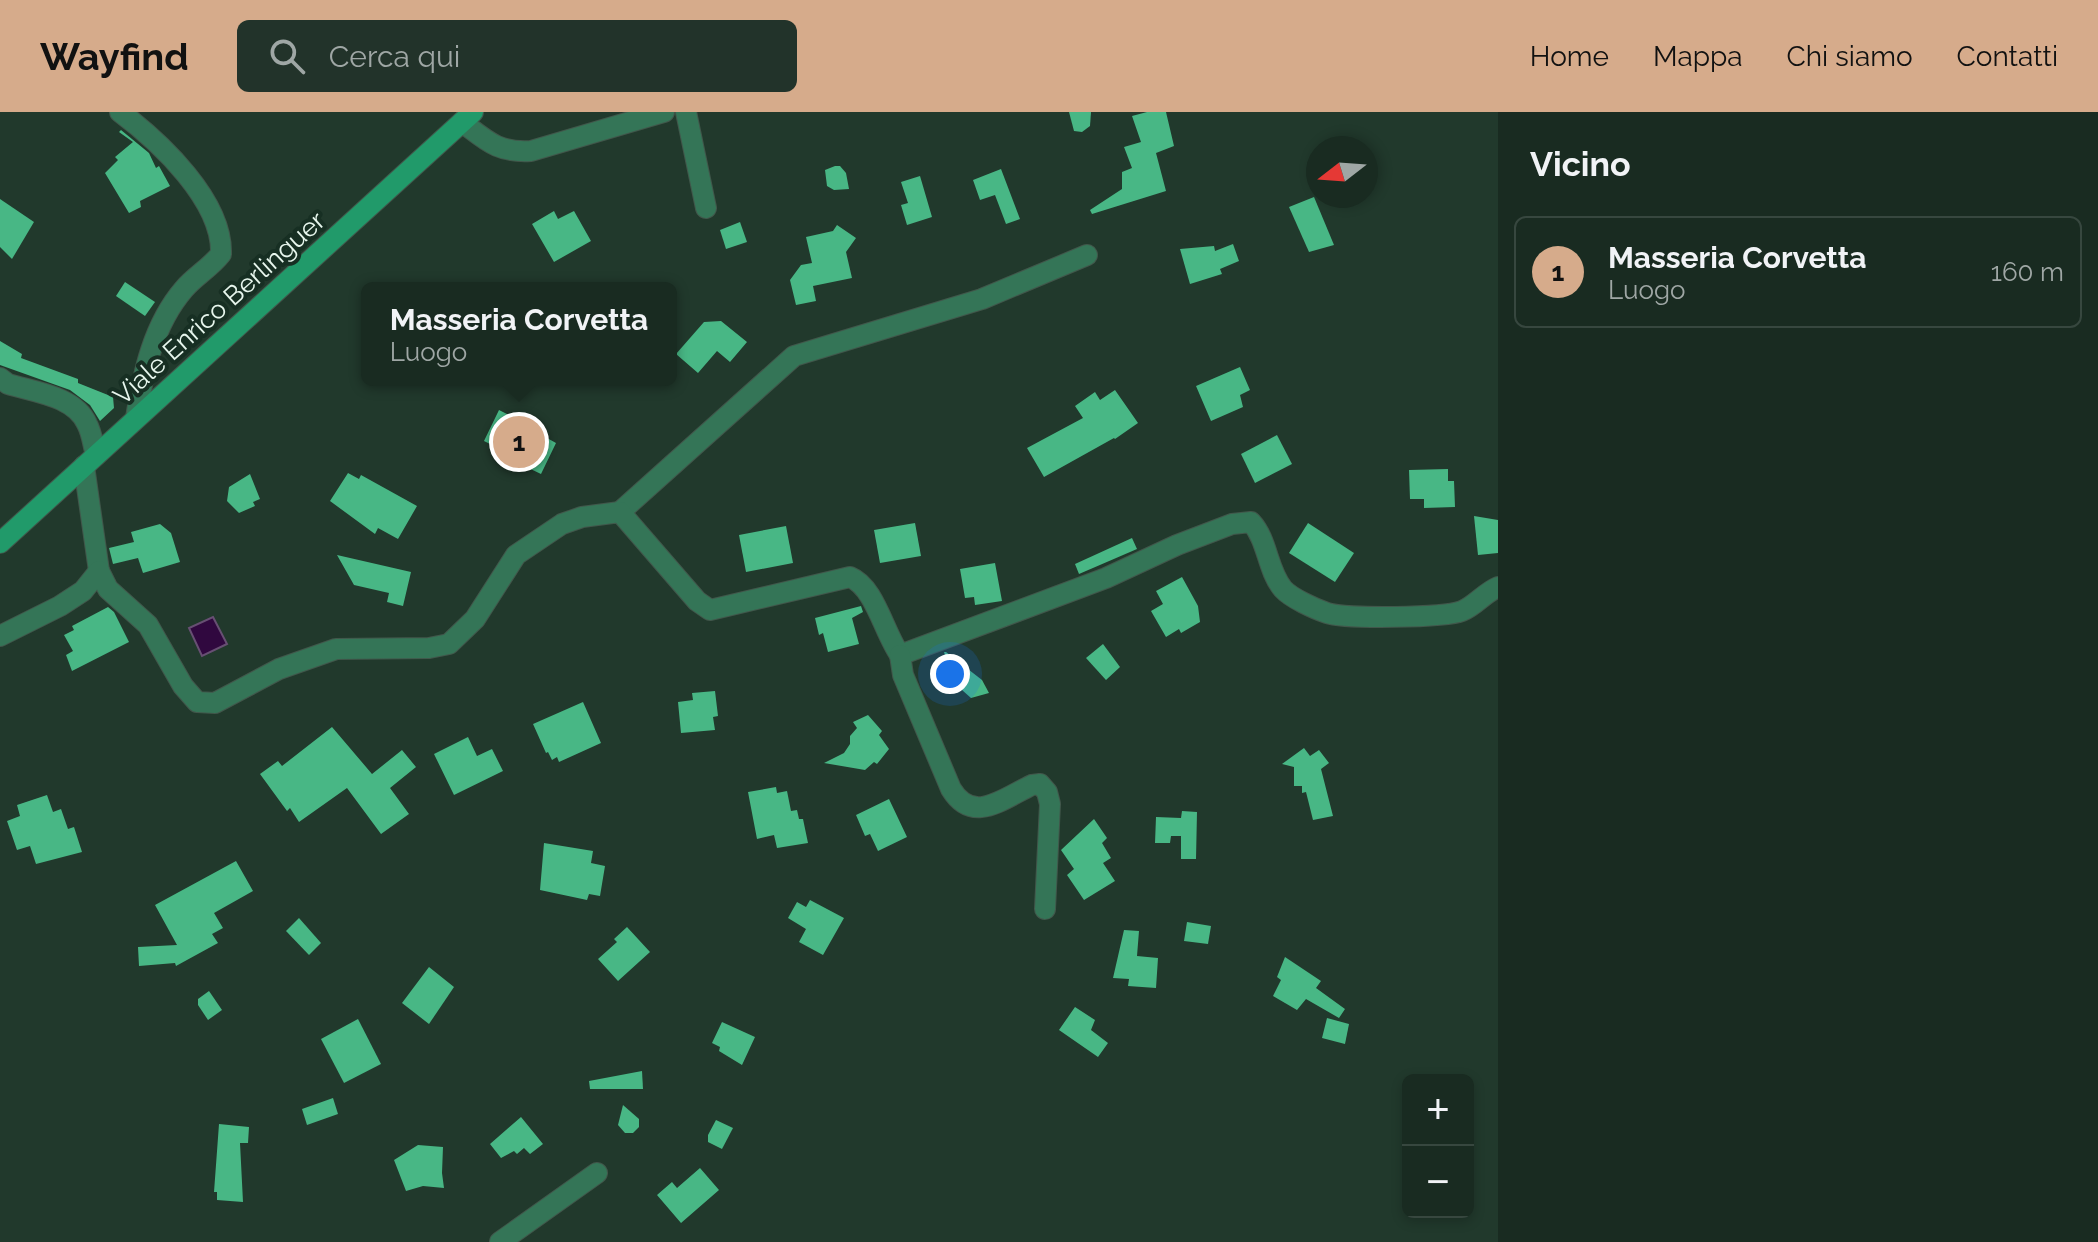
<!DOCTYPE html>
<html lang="it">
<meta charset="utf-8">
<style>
body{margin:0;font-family:Raleway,sans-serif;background:#22332a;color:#f1f3f6}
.controls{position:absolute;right:24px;bottom:24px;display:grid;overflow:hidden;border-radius:12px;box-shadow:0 4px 12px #0003}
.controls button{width:72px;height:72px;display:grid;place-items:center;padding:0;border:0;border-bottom:2px solid #37473f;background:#192b21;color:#f1f3f6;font:40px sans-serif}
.compass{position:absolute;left:1306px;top:24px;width:72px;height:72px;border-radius:50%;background:#192b21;box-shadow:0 4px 12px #0003;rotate:253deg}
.you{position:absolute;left:950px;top:562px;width:28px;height:28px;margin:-20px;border:6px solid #fff;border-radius:50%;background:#1a73e8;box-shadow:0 0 0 12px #1a73e833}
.badge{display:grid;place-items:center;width:52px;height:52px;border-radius:50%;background:#d6ab8b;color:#111;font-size:26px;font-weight:700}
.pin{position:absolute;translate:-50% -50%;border:4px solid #fff;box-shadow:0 2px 8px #0006}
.popup{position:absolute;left:361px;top:170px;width:316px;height:104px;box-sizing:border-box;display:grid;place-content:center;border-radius:12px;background:#192b21;filter:drop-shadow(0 2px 6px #0005);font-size:26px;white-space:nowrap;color:#9fa7a5}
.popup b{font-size:30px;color:#f1f3f6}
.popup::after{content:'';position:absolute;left:50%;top:100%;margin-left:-16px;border:16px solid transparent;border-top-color:#192b21}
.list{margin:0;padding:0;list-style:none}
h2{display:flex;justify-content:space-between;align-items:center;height:104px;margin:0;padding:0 32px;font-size:34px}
h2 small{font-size:26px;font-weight:400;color:#9fa7a5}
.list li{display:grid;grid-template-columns:52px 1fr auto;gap:24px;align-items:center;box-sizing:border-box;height:112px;margin:0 16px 16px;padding:0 16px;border:2px solid #37473f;border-radius:12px}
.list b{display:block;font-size:30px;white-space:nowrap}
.list p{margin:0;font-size:26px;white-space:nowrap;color:#9fa7a5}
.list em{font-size:26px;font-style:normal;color:#9fa7a5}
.icon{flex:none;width:44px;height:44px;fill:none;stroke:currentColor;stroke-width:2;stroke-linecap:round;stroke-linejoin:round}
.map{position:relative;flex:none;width:1498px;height:1130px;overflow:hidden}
header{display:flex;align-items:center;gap:48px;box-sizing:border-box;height:112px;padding:0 40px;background:#d6ab8b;color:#111}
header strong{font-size:38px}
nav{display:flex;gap:44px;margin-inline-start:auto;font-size:28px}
.search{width:560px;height:72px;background:#22332a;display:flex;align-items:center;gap:20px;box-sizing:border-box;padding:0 28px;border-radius:12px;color:#9fa7a5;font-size:30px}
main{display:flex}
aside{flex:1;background:#192b21}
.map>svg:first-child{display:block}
</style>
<header>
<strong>Wayfind</strong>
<div class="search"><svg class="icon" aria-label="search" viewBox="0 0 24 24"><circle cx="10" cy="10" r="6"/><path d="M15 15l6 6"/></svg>Cerca qui</div>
<nav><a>Home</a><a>Mappa</a><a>Chi siamo</a><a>Contatti</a></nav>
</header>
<main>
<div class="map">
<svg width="1498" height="1130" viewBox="0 0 1498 1130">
<rect width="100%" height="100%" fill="#21392c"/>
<path fill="#30083f" stroke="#674f73" stroke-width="2" d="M213,505L227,532L202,544L189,516Z"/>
<g fill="#48b785">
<path d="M1069,0H1091L1090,14L1082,20L1074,19Z"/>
<path d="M1147,0H1166L1174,34L1156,41L1166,79L1092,102L1090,98L1122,77V60L1132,56L1124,35L1141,30L1132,4Z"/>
<path d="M121,18L149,41L156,56L159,54L170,74L140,89L141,95L129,101L105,61L118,48L115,45L133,30L119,20Z"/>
<path d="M835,54H840L846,61L849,77L834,78L827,74L825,58Z"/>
<path d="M1001,57L1020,107L1006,112L995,83L980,88L973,68Z"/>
<path d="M920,64L932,105L907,113L901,93L908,91L901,70Z"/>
<path d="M1314,85L1334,133L1309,140L1289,95Z"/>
<path d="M0,87L34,110L12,147L0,135Z"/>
<path d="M554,99L558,107L574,99L591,129L554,150L532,112Z"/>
<path d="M740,110L747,130L726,137L720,118Z"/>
<path d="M837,113L856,126L846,140L852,166L813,174L816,189L796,193L790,168L801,153L812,151L806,125L833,119Z"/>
<path d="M1233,132L1239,149L1220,157L1222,162L1190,172L1180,137L1214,134L1215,139Z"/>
<path d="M125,170L155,190L145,204L116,184Z"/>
<path d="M721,209L747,230L730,250L717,239L698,261L676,242L704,210Z"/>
<path d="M0,229L22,242L21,246L78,267V271L113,285L114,296L100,309L90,293L70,278L0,253Z"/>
<path d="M1240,255L1250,278L1240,283L1243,295L1211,309L1196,274Z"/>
<path d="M1115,278L1138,311L1115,327L1114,326L1044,365L1027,336L1083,306L1075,294L1095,280L1100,288Z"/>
<path d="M499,298L548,322L547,326L556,331L541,362L518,351L520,347L484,329Z"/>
<path d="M1277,323L1292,352L1255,371L1241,342Z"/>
<path d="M1448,357V369H1454L1455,395L1424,396V387H1410L1409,358Z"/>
<path d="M348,361L359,367L361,363L417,394L398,427L378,416L375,422L330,389Z"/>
<path d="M250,362L260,387L253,390L255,394L239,401L227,389L229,375Z"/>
<path d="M1474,404L1498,408V441L1478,443Z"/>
<path d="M915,411L921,444L880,451L874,418Z"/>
<path d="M1308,411L1354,441L1335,470L1289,441Z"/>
<path d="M160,412L171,421L180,450L143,461L138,446L113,452L109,436L134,430L131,420Z"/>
<path d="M786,414L793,451L746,460L739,423Z"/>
<path d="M1132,426L1137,437L1079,462L1075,452Z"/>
<path d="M337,443L411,460L403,494L387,490L389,481L354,473Z"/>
<path d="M995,451L1002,489L975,493L974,485L965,486L960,457Z"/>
<path d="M1182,465L1198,494L1200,510L1181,521L1179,517L1166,525L1151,499L1163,492L1156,479Z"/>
<path d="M861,494L863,500L852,506L859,532L828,540L823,521L819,523L815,506Z"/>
<path d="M108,495L114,500L129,530L72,559L66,543L73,539L64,523L74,518L72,514Z"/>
<path d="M1103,532L1120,555L1106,568L1086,546Z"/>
<path d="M944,540H946L982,568L989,581L971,586L953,570Z"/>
<path d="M715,579L718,604L713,605L715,618L681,621L678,590L693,588L692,581Z"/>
<path d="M583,590L601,631L559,650L557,645L552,648L548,640L546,641L533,612Z"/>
<path d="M868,603L882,619L879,623L889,637L877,652L874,650L865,658L824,651L844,641L850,632V624L857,616L853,610Z"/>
<path d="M332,615L372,662L402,638L416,655L390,676L409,702L381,722L347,676L299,710L290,696L287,699L260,662L278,649L282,654Z"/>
<path d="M468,625L477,644L492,637L503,659L454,683L434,642Z"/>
<path d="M1304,636L1310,644L1319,638L1329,651L1321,657L1333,704L1313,708L1306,680L1302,681V674H1294V655L1282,652Z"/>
<path d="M776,675L777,681L787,679L791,699L797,698L799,707H803L808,731L777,736L774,723L757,727L748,680Z"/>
<path d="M47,683L53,700L61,697L68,717L74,715L82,740L36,752L30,734L17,738L7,709L20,704L17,693Z"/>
<path d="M889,687L907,725L878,739L870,722L865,724L856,703Z"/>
<path d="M1182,699L1197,700L1196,747H1181V724H1171L1170,731H1155L1156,705L1181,706Z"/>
<path d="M1094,707L1107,726L1102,731L1111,746L1103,751L1115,769L1084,788L1067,763L1074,757L1061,738Z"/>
<path d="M544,731L593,739L591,751L605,754L600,784L589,782L587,788L540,778Z"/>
<path d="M236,749L253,779L214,801L223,816L212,822L218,831L176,854L175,851L139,854L138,835L177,833L155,793Z"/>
<path d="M810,788L844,806L823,843L799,830L806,817L788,806L797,790L806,795Z"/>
<path d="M299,806L321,831L309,843L286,819Z"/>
<path d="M1187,810L1211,814L1208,832L1184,829Z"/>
<path d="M627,815L650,840L618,869L598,847L617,830L614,827Z"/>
<path d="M1124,818L1139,819L1137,844L1158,846L1156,876L1128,874L1129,867L1113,866Z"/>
<path d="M1285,845L1321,869L1316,876L1345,897L1339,906L1306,887L1297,898L1273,884L1281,868L1277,865Z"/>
<path d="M429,855L454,875L429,912L402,891Z"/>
<path d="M209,879L222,898L208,908L198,893V887Z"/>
<path d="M1075,895L1095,908L1091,918L1108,931L1098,945L1059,918Z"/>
<path d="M1327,906L1349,912L1345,932L1322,926Z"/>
<path d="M358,907L381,952L344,971L321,927Z"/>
<path d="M722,910L755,925L742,953L719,939L720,935L712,931Z"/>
<path d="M642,959L643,977H590L589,969Z"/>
<path d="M333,986L338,1002L307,1013L302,997Z"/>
<path d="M623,993L639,1007V1015L633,1021H625L618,1013Z"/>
<path d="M521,1005L543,1032L530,1042L524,1036L517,1042L514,1039L501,1046L490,1032Z"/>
<path d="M716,1008L733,1016L722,1037L708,1030V1023Z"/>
<path d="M219,1012L249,1015L248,1031H240L243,1090L217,1088V1080H214Z"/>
<path d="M418,1033L443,1035L442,1061L444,1076L423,1074L406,1079L394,1048Z"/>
<path d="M700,1056L719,1078L681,1111L657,1083L672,1070L677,1076Z"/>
</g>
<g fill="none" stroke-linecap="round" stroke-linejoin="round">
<defs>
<g id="street">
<path d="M120,0C160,30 223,89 221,142C210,156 195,164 184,177C153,213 143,261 136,306"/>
<path d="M686,0L706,96"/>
<path d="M462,10C487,29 498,41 531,39L664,0"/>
<path d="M0,266L8,272C34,280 75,284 87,312C92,321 93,333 96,343"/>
<path d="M84,354L99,459"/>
<path d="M620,400L794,244L982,187L1087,143"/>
<path d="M0,524L60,494L83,479L99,459L108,477L148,513L183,574L197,590L215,591L279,557L336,537L429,536L449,532L475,507L516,443L562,412L582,405L620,400L697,489L710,498L850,465C875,475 884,521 900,543L1106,466L1177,433L1232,412L1251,410C1268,428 1267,458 1283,477C1291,486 1315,497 1327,501C1344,507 1444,506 1462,499C1475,494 1484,481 1498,475"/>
<path d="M900,543L903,563L951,677C973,713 1002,687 1032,673L1040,672L1047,680L1050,692L1045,797"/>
<path d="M500,1130L597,1061"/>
</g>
<path id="secondary" d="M0,431L473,0"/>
</defs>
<use href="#street" stroke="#41574b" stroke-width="22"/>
<use href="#secondary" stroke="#41574b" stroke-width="22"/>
<use href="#street" stroke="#347557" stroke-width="20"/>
<use href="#secondary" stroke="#219a6a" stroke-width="20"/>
</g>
<g text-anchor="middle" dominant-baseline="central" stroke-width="8" stroke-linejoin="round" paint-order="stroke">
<g font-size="26" fill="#e7f6ed" stroke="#172f23">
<text transform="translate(219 196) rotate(-42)">Viale Enrico Berlinguer</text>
</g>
</g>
</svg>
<div class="controls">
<button>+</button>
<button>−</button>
</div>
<svg class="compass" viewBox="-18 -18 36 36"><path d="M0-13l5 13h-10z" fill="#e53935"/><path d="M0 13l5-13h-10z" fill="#9fa7a5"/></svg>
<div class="you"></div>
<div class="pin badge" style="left:519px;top:330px">1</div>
<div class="popup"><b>Masseria Corvetta</b>Luogo</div>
</div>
<aside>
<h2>Vicino<small></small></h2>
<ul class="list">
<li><span class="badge">1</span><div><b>Masseria Corvetta</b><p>Luogo</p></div><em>160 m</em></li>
</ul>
</aside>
</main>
